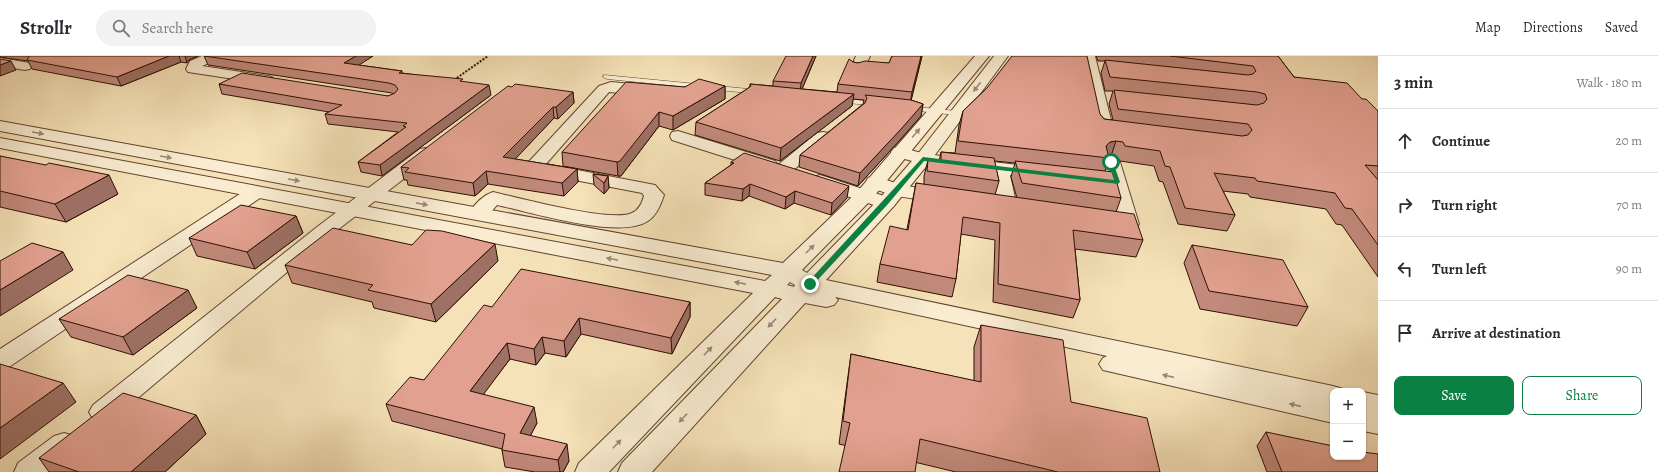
<!DOCTYPE html>
<meta charset="utf-8">
<style>
body{margin:0;font-family:Alegreya,serif;background:#f2f2f3;color:#2b2b33}
.controls{position:absolute;right:12px;bottom:12px;display:grid;overflow:hidden;border-radius:8px;box-shadow:0 1px 3px #0004}
.controls button{width:36px;height:36px;display:grid;place-items:center;padding:0;border:0;border-bottom:1px solid #e1e1e2;background:#fff;color:#2b2b33;font:20px sans-serif}
.stop{position:absolute;width:12px;height:12px;margin:-9px;border:3px solid #0b8043;border-radius:50%;background:#fff}
.stop.end{background:#0b8043;border-color:#fff;box-shadow:0 1px 4px #0008}
.list{margin:0;padding:0;list-style:none}
h2{display:flex;justify-content:space-between;align-items:center;height:52px;margin:0;padding:0 16px;font-size:17px}
h2 small{font-size:13px;font-weight:400;color:#7c7c81}
.list li{display:grid;grid-template-columns:26px 1fr auto;gap:12px;align-items:center;box-sizing:border-box;height:64px;padding:0 16px;border-top:1px solid #e1e1e2}
.list b{display:block;font-size:15px;white-space:nowrap}
.list em{font-size:13px;font-style:normal;color:#7c7c81}
.actions{display:flex;gap:8px;padding:12px 16px}
.actions a{flex:1;padding:9px 0;border:1px solid #0b8043;border-radius:8px;text-align:center;font-size:14px;color:#0b8043}
.actions .main{background:#0b8043;color:#fff}
.icon{flex:none;width:22px;height:22px;fill:none;stroke:currentColor;stroke-width:2;stroke-linecap:round;stroke-linejoin:round}
.map{position:relative;flex:none;width:1378px;height:416px;overflow:hidden}
header{display:flex;align-items:center;gap:24px;box-sizing:border-box;height:56px;padding:0 20px;background:#fff;border-bottom:1px solid #e1e1e2}
header strong{font-size:19px}
nav{display:flex;gap:22px;margin-inline-start:auto;font-size:14px}
.search{width:280px;height:36px;background:#f2f2f3;display:flex;align-items:center;gap:10px;box-sizing:border-box;padding:0 14px;border-radius:22px;color:#7c7c81;font-size:15px}
main{display:flex}
aside{flex:1;background:#fff}
.map>svg:first-child{display:block}
</style>
<header>
<strong>Strollr</strong>
<div class="search"><svg class="icon" aria-label="search" viewBox="0 0 24 24"><circle cx="10" cy="10" r="6"/><path d="M15 15l6 6"/></svg>Search here</div>
<nav><a>Map</a><a>Directions</a><a>Saved</a></nav>
</header>
<main>
<div class="map">
<svg width="1378" height="416" viewBox="0 0 1378 416">
<rect width="100%" height="100%" fill="#f6e2b8"/>
<filter id="stains"><feTurbulence type="fractalNoise" baseFrequency=".005" numOctaves="4"/><feColorMatrix values="0 0 0 0 .2 0 0 0 0 .09 0 0 0 0 .02 0 0 0 .5 -.17"/></filter>
<radialGradient id="worn" r=".72"><stop offset=".6" stop-color="#630" stop-opacity="0"/><stop offset="1" stop-color="#630" stop-opacity=".3"/></radialGradient>
<g fill="none" stroke-linecap="round" stroke-linejoin="round">
<defs>
<g id="service">
<path d="M604,19L759,34L763,36L759,38L607,23L603,21Z"/>
<path d="M835,42L878,46L882,48L878,50L838,46L834,44Z"/>
<path d="M906,50L956,55L960,57L956,59L909,54L905,52Z"/>
</g>
<g id="minor">
<path d="M202,0H221L219,3L202,10L267,20L272,21L274,24L272,27L267,28L188,16L186,13L190,5Z"/>
<path d="M856,0H870L862,17L857,18L852,17L850,14Z"/>
<path d="M1081,0H1095L1112,68L1128,70L1130,74L1128,78C1119,80 1108,78 1099,76L1097,72Z"/>
<path d="M0,2L30,7L32,10L30,13L25,14L0,10Z"/>
<path d="M611,26L652,30L657,32L660,35L657,38L652,40L609,36L546,108L655,129L664,139C661,148 657,159 648,165C620,184 530,156 497,149C488,159 486,166 471,162L468,158C474,149 483,139 493,136C519,142 612,167 632,157C639,154 642,147 644,140L642,137L533,116L527,115L524,111L599,30Z"/>
<path d="M678,75L775,105L778,109L817,77L823,76L829,77L832,81L790,117L784,118L778,117L775,113L769,114L763,113L672,84L670,80L672,76Z"/>
<path d="M900,91L925,98L1043,112L1050,114L1052,118L1050,122L1043,124L1010,119L1017,151L1014,155L1007,157L1000,155L997,151L991,117L923,108L894,100L891,96L894,92Z"/>
<path d="M426,92L432,93L435,97L432,101L331,179L113,363L103,366L93,363L89,356L93,349L317,171L420,93Z"/>
<path d="M1111,101L1117,102L1120,106L1139,168L1136,172C1125,175 1113,172 1102,169L1099,165L1102,161L1109,159L1117,160L1102,106L1105,102Z"/>
<path d="M820,119L893,143L896,147L893,151L886,153L813,129L811,125L813,121Z"/>
<path d="M875,120L901,129L951,137L954,141L951,145L944,147C927,144 875,140 866,126L868,122Z"/>
<path d="M256,130L263,132L266,136L263,140L9,311L0,314V293L249,132Z"/>
<path d="M64,377L74,380L79,388L74,396L50,416H14L18,407L54,380Z"/>
</g>
<g id="tertiary">
<path d="M975,0H989L871,144L802,214L807,217L879,143L917,99L994,0H1008L929,107L893,151L826,224L1333,330L1343,333L1344,335H1333V367L1103,314L1099,308L1103,302L1107,300L835,241L838,244L834,249L826,251L805,247L652,416H618L622,407L782,243L775,241L609,416H575L579,407L753,237L0,92V82L765,225L772,219L0,75V65L783,207L857,136ZM790,226L795,229L794,231L787,229Z"/>
<path d="M1363,336L1378,339V378L1363,375Z"/>
</g>
</defs>
<use href="#service" stroke="#5f4430" stroke-width="1"/>
<use href="#minor" stroke="#5f4430" stroke-width="2"/>
<use href="#tertiary" stroke="#5f4430" stroke-width="2"/>
<path stroke="#2d0f03" stroke-width="2" stroke-dasharray="2 1.5" stroke-linecap="butt" d="M454,24L488,0"/>
<use href="#service" fill="#f9ecd1" fill-rule="evenodd"/>
<use href="#minor" fill="#f9ecd1" fill-rule="evenodd"/>
<use href="#tertiary" fill="#f9ecd1" fill-rule="evenodd"/>
</g>
<g fill="#c28a7c" stroke="#2d0f03" fill-rule="evenodd">
<path d="M0,0H198L189,4L187,7L181,6L121,30L32,13L28,5L0,1Z"/>
<path d="M204,0H373L358,9L402,15V17L464,26L491,39L382,120L361,116L358,106L398,76L328,68L325,58L329,56L222,38L219,28L388,40L394,38L392,37L208,9Z"/>
<path d="M816,0L802,33L837,36L838,28L853,6L858,7H889L892,0H922L911,44L923,48L921,60L900,84L858,130L799,111L800,99L863,48L864,44L853,43L852,50L780,105L695,79L696,66L747,33L750,30V28L773,30V25Z"/>
<path d="M1096,0H1278L1294,21L1362,43L1378,55V221L1342,169L1336,168L1326,153L1250,141L1248,138L1223,135L1235,159L1227,175L1178,168L1163,126L1159,125L1154,110L1120,105L1117,101L1111,100H1109V102L1105,115L1121,142L1116,156L1143,184L1136,201L1075,193L1080,244L1073,262L993,246L995,184L961,178L956,223L952,241L877,226L880,208L907,173L916,127L924,129V120L928,104L939,106L941,96L955,97L959,69L963,55L987,32L1100,58L1104,63L1113,64L1109,48L1113,35H1105L1101,17L1105,5H1098ZM994,105L1015,107L1011,121L1017,142L995,139L999,125Z"/>
<path d="M725,30V43L673,74L659,70L621,120H618L563,110L562,96L685,31Z"/>
<path d="M573,36L574,47L558,63L554,62L515,103L577,113L578,126L564,140L488,128L475,140L408,129L407,124H404L401,111Z"/>
<path d="M0,100L118,138L66,166L0,151Z"/>
<path d="M731,106L847,142L831,159L794,147L785,153L749,140L742,145L705,139V127L731,109Z"/>
<path d="M593,118L608,120L609,132L604,138L594,129Z"/>
<path d="M296,160L303,177L255,213L197,200L189,182Z"/>
<path d="M412,189L498,205L436,266L374,252L372,246L292,227L285,209Z"/>
<path d="M1192,189L1308,251L1297,270L1200,253L1184,207Z"/>
<path d="M690,246V261L672,298L581,278L566,301L545,297L536,309L510,303L483,338L537,367L530,380L569,405L563,416H535L505,411L502,394V393L392,365L386,348L424,324L492,251Z"/>
<path d="M197,252L133,299L71,281L59,263Z"/>
<path d="M981,269L1071,346L1160,416H956L839,388L848,320L851,298L974,325V291Z"/>
<path d="M196,359L206,378L165,416H49L39,402Z"/>
<path d="M1266,376L1378,416H1267L1257,390Z"/>
</g>
<g fill="#9e7165" stroke="#2d0f03">
<path d="M169,0H179L181,6L121,30L117,21Z"/>
<path d="M185,0H198L189,4L187,7Z"/>
<path d="M356,0H373L347,17L344,7Z"/>
<path d="M813,0H816L800,38L801,27Z"/>
<path d="M921,0H922L910,49L912,36Z"/>
<path d="M11,5L16,14L0,20V9Z"/>
<path d="M489,29L491,39L382,120L380,109Z"/>
<path d="M725,30V43L673,74V60Z"/>
<path d="M573,36L574,47L558,63L556,51Z"/>
<path d="M854,38L852,50L780,105L781,92Z"/>
<path d="M923,48L921,60L900,84L858,130L860,117Z"/>
<path d="M553,51L554,62L505,114L503,101Z"/>
<path d="M659,56V70L621,120H618L617,106Z"/>
<path d="M1116,85L1111,100L1105,101L1106,90L1110,86Z"/>
<path d="M577,113L578,126L564,140L562,127Z"/>
<path d="M486,115L488,128L475,140L473,127Z"/>
<path d="M109,119L118,138L66,166L55,148Z"/>
<path d="M608,120L609,132L604,138V127Z"/>
<path d="M750,128L749,140L742,145L743,133Z"/>
<path d="M849,130L847,142L831,159L832,147Z"/>
<path d="M795,135L794,147L785,153L786,141Z"/>
<path d="M296,160L303,177L255,213L247,196Z"/>
<path d="M495,188L498,205L436,266L431,248Z"/>
<path d="M63,196L73,214L0,260V234Z"/>
<path d="M188,234L197,252L133,299L123,281Z"/>
<path d="M690,246V261L672,298L671,282Z"/>
<path d="M579,262L581,278L566,301L564,285Z"/>
<path d="M542,281L545,297L536,309L534,293Z"/>
<path d="M507,287L510,303L474,351L470,335Z"/>
<path d="M63,327L76,346L0,403V372Z"/>
<path d="M534,351L537,367L523,394L520,377Z"/>
<path d="M196,359L206,378L165,416H131Z"/>
<path d="M567,388L569,405L563,416H560L558,404Z"/>
</g>
<g fill="#e2a190" stroke="#2d0f03">
<path d="M29,0H28H169L117,21L27,4Z"/>
<path d="M204,0H356L344,7L402,15L399,17L463,23L460,25L489,29L380,109L358,106L406,71L403,70L407,67L325,58L342,49L219,28L242,17L388,40L395,37L398,33L395,29L389,27Z"/>
<path d="M786,0H813L801,27L773,25Z"/>
<path d="M892,0H921L912,36L838,28L849,3L853,6L858,7L865,5L889,7Z"/>
<path d="M1012,0H1087L1100,58L1104,63L1242,80L1248,79L1252,74L1248,68L1118,53L1114,34L1257,49L1264,47L1267,43L1265,38L1257,36L1110,21L1105,4L1248,19L1253,18L1256,15L1253,10L1170,0H1278L1294,21L1347,27L1362,43H1366L1378,55V110L1365,109L1378,124V189L1352,153L1345,152L1335,137L1257,125L1255,122L1214,117L1235,159L1185,152L1170,111L1165,110L1160,95L1125,90L1123,86L1116,85L1110,86L1106,90L1109,102L958,85L963,55L987,32Z"/>
<path d="M0,3L11,5L0,9Z"/>
<path d="M699,23L725,30L673,60L659,56L620,105L617,106L562,96L626,26L685,31Z"/>
<path d="M515,28L573,36L556,51H553L503,101L577,113L562,127L486,115L473,127L405,116L409,112L401,111L508,30L512,31Z"/>
<path d="M750,28L854,38L781,92L696,66L747,33L751,30Z"/>
<path d="M865,39L911,44L923,48L902,72L860,117L800,99L865,47L867,42Z"/>
<path d="M941,96L994,102L999,125L927,115L928,104L941,106Z"/>
<path d="M744,97L849,130L832,147L795,135L786,141L750,128L743,133L705,127L734,107L731,106Z"/>
<path d="M0,100L46,109L49,107L109,119L55,148L0,135Z"/>
<path d="M1015,105L1114,116L1121,142L1022,127Z"/>
<path d="M593,118L608,120L604,127Z"/>
<path d="M916,127L1134,158L1143,184L1073,174L1080,244L998,228L1000,167L963,161L956,223L880,208L890,170L908,174Z"/>
<path d="M241,149L296,160L247,196L189,182Z"/>
<path d="M333,172L412,189L426,174L442,175L495,188L431,248L368,234L373,229L285,209Z"/>
<path d="M32,187L63,196L0,234V205Z"/>
<path d="M1192,189L1283,204L1308,251L1209,235Z"/>
<path d="M521,213L690,246L671,282L579,262L564,285L542,281L534,293L507,287L470,335L534,351L520,377L567,388L558,404L502,394L505,378L386,348L410,321L424,324L484,249L492,251Z"/>
<path d="M128,219L188,234L123,281L59,263Z"/>
<path d="M981,269L1063,284L1071,346L1147,362L1160,416H1058L920,383L915,416H839L850,367L843,365L851,298L981,326Z"/>
<path d="M0,308L63,327L0,372Z"/>
<path d="M123,337L196,359L131,416H79L39,402Z"/>
<path d="M1266,376L1333,390V401H1363V396L1378,398V416H1282Z"/>
</g>
<defs><path id="oneway-solid" d="M-6-.8H1V-3.2L6.5 0L1 3.2V.8H-6Z"/></defs>
<g fill="#9d8974">
<use href="#oneway-solid" transform="translate(977 31) rotate(128)"/>
<use href="#oneway-solid" transform="translate(38 77) rotate(10)"/>
<use href="#oneway-solid" transform="translate(916 77) rotate(-49)"/>
<use href="#oneway-solid" transform="translate(166 101) rotate(10)"/>
<use href="#oneway-solid" transform="translate(294 124) rotate(10)"/>
<use href="#oneway-solid" transform="translate(422 148) rotate(11)"/>
<use href="#oneway-solid" transform="translate(810 193) rotate(-45)"/>
<use href="#oneway-solid" transform="translate(612 203) rotate(-169)"/>
<use href="#oneway-solid" transform="translate(740 227) rotate(-169)"/>
<use href="#oneway-solid" transform="translate(772 267) rotate(133)"/>
<use href="#oneway-solid" transform="translate(708 295) rotate(-46)"/>
<use href="#oneway-solid" transform="translate(1168 320) rotate(-167)"/>
<use href="#oneway-solid" transform="translate(1295 349) rotate(-167)"/>
<use href="#oneway-solid" transform="translate(683 362) rotate(133)"/>
<use href="#oneway-solid" transform="translate(617 388) rotate(-46)"/>
</g>
<path fill="#0b8043" d="M923,101L1114,124L1108,106L1111,105L1113,106L1120,126L1118,128L924,105L888,148L813,229H808V226Z"/>
<rect width="100%" height="100%" filter="url(#stains)"/>
<rect width="100%" height="100%" fill="url(#worn)"/>
</svg>
<div class="controls">
<button>+</button>
<button>−</button>
</div>
<div class="stop" style="left:1111px;top:106px"></div>
<div class="stop end" style="left:810px;top:228px"></div>
</div>
<aside>
<h2>3 min<small>Walk · 180 m</small></h2>
<ul class="list">
<li><svg class="icon" aria-label="ahead" viewBox="0 0 24 24"><path d="M12 20V5M6 11l6-6 6 6"/></svg><div><b>Continue</b></div><em>20 m</em></li>
<li><svg class="icon" aria-label="right" viewBox="0 0 24 24"><path d="M7 20v-9h11M14 6l5 5-5 5"/></svg><div><b>Turn right</b></div><em>70 m</em></li>
<li><svg class="icon" aria-label="left" viewBox="0 0 24 24"><path d="M17 20v-9H6M10 6l-5 5 5 5"/></svg><div><b>Turn left</b></div><em>90 m</em></li>
<li><svg class="icon" aria-label="arrive" viewBox="0 0 24 24"><path d="M6 21V4h12l-3 4 3 4H6"/></svg><div><b>Arrive at destination</b></div></li>
</ul>
<div class="actions"><a class="main">Save</a><a>Share</a></div>
</aside>
</main>
